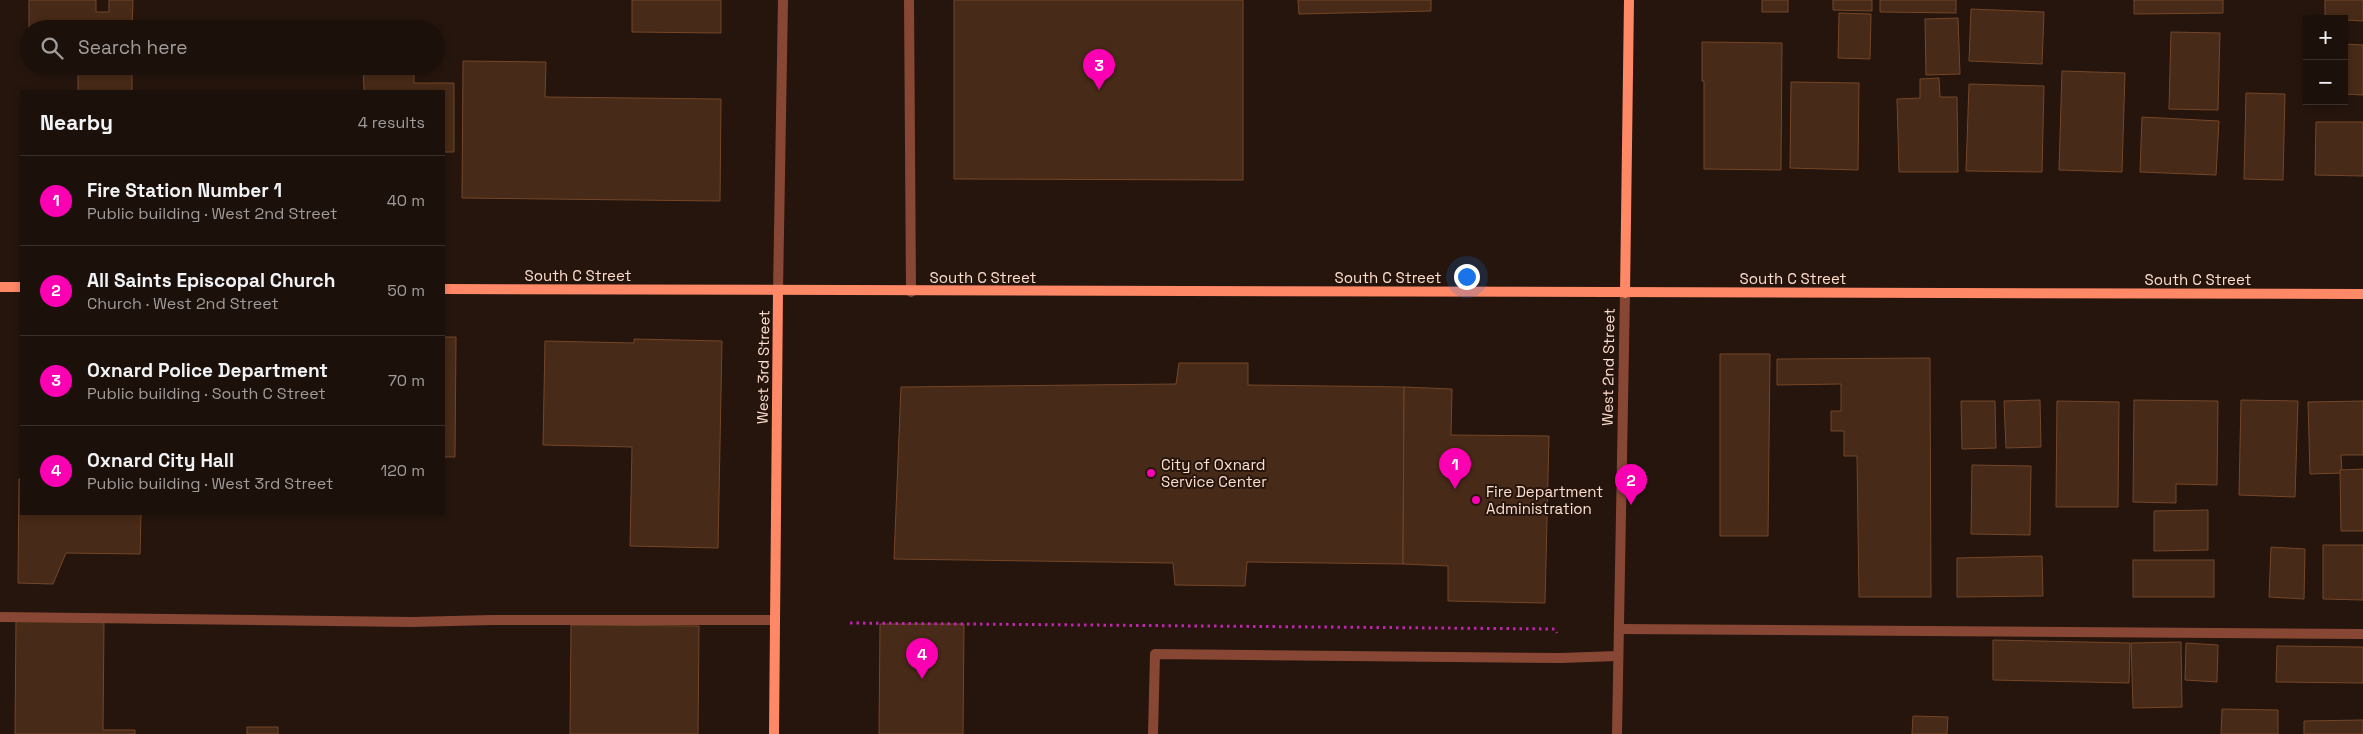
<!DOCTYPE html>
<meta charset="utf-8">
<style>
body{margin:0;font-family:"Space Grotesk",sans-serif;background:#291e18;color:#f1f3f6}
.controls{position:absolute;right:15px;top:15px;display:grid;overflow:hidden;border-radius:0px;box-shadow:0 2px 8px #0003}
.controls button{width:45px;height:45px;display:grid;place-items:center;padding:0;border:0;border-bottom:1px solid #3a302b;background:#1c100a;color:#f1f3f6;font:25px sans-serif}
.you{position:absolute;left:1466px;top:276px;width:18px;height:18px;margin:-12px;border:4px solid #fff;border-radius:50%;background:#1a73e8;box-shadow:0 0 0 8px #1a73e833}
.badge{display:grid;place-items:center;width:32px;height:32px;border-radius:50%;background:#fb00b2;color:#fff;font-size:16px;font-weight:700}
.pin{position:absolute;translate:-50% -41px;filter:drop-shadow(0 1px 2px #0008)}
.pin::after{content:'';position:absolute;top:26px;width:18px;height:15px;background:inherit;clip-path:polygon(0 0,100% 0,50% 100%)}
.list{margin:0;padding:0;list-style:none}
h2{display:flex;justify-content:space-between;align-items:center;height:65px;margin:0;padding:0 20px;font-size:21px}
h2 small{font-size:16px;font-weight:400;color:#a09d9c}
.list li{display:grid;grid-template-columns:32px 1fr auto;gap:15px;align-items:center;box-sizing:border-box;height:90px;padding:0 20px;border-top:1px solid #3a302b}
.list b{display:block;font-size:19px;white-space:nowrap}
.list p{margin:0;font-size:16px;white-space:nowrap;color:#a09d9c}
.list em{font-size:16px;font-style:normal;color:#a09d9c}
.icon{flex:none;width:28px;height:28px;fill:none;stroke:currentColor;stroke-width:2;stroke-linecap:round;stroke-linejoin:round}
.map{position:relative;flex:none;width:2363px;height:734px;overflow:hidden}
.search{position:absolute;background:#1c100a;box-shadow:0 2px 8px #0003;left:20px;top:20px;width:425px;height:55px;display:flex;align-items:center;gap:12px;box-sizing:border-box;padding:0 18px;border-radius:28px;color:#a09d9c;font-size:19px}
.panel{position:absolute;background:#1c100a;box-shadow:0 2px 8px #0003;left:20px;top:90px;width:425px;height:425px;border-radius:0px}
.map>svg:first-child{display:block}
</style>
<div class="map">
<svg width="2363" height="734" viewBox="0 0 2363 734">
<rect width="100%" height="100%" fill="#25150d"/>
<g fill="#472a17" stroke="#754628">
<path d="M29,0H96V12H109V0H133L132,29L29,27Z"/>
<path d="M632,0H721V33L632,32Z"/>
<path d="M954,0H1243V180L954,179Z"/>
<path d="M1298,0H1431V11L1299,14Z"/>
<rect x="1762" y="0" width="26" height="12"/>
<path d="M1833,0H1872V11L1833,10Z"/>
<path d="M1880,0H1956V13L1880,12Z"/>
<path d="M2134,0H2223V13L2134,14Z"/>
<path d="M2325,0H2363V21L2325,19Z"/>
<path d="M1971,9L2044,12L2042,64L1969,61Z"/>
<path d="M1839,13L1871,14L1870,59L1838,58Z"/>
<path d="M1958,18L1960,74L1926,75L1925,19Z"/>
<path d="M2171,32L2220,33L2218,110L2169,109Z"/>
<path d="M1702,42L1782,43L1781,170L1704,169V81H1702Z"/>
<path d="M2344,44L2363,45V95L2344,94Z"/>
<path d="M463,61L546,62L545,97L721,99L720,201L462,198Z"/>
<rect x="78" y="66" width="54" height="25"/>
<path d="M363,66H414V83H454V152H444V91H364Z"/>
<path d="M2062,71L2125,73L2122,172L2059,170Z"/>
<path d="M1939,78L1940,97H1957L1958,172H1899L1897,99L1920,98V79Z"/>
<path d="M1791,82L1859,83L1858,170L1790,168Z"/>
<path d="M1969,84L2044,86L2042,172L1966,171Z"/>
<path d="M2246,93L2285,94L2283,180L2244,179Z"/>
<path d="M2142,117L2219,121L2216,175L2140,172Z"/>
<path d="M2316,122H2363V176L2315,175Z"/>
<path d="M444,337H456L455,457H444Z"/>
<path d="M634,339L722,341L718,548L630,546L632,447L543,445L545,341L634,343Z"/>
<path d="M1720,354H1770L1768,536H1720Z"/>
<path d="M1930,358L1931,597H1859L1857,456H1844V431H1831V411H1841V384L1777,385V359Z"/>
<path d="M1179,363H1248V385L1404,387L1403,564L1247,562L1245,586L1175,585L1173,563L894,559L901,387L1176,384Z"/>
<path d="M1404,387L1452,389L1451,435L1549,436L1545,603L1448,601V566L1403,564Z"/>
<path d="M2040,400L2041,447L2006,448L2004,401Z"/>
<path d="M2134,400L2218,401L2217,485L2176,484V503L2133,502Z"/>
<path d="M2241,400L2298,401L2295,497L2239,495Z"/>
<path d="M1961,401H1995L1996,448L1962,449Z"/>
<path d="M2057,401L2119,402L2118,507H2056Z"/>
<path d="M2363,401V455H2341L2342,473L2310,474L2308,402Z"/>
<path d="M1972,465L2031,466L2030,535L1971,534Z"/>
<path d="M2363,469V531H2341L2340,470Z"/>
<path d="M19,479H21V514H141L140,554L66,553L53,584L18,583Z"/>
<path d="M2208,510V550L2154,551V511Z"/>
<path d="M2323,545H2363V600L2323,599Z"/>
<path d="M2271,547L2305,549L2304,599L2269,597Z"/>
<path d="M2042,556L2043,596L1957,597V558Z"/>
<rect x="2133" y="560" width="81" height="37"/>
<path d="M16,620L104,621L103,730H135V734H15Z"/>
<path d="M880,624H964L963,734H879Z"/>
<path d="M571,625L699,626L698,734H570Z"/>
<path d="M1993,640L2130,643L2129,683L1993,680Z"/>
<path d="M2181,642L2182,707L2133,708L2131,643Z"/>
<path d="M2186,643L2218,645L2217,682L2185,680Z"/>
<path d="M2277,646L2363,647V683L2276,682Z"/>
<path d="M2222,709L2278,710V734H2221Z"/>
<path d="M1913,716L1948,717L1947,734H1912Z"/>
<path d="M2363,720V734H2304V721Z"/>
<rect x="247" y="727" width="31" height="7"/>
</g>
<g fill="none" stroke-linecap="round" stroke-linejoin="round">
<path stroke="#bd26aa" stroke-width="3" stroke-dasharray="2.5 4" stroke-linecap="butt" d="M850,623L1555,629L1557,633"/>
<g stroke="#874734" stroke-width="10">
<path d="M909,0L911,292"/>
<path d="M0,617L411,622L492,620H775"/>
<path d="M1619,629L2363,634"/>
<path d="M1153,734L1155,654L1561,658L1617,656"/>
</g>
<g stroke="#874734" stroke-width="10">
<path d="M778,291L783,0"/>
<path d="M1617,734L1625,293"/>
</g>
<g stroke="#ff8867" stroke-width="10">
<path d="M0,287H21"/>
<path d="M444,289L2363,294"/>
<path d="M1625,293L1629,0"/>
<path d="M774,734L778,291"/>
</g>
</g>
<g fill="#fb00b2" stroke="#25150d" stroke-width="2">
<circle cx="1151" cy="473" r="5"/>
<circle cx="1476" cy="500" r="5"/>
</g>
<g text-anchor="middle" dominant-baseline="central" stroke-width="4" stroke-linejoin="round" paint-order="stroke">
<g font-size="15" fill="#ffdfd0" stroke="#25150d">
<text x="578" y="275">South C Street</text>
<text x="983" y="277">South C Street</text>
<text x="1388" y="277">South C Street</text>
<text x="1793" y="278">South C Street</text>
<text x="2198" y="279">South C Street</text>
<text transform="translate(763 367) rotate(-89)">West 3rd Street</text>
<text transform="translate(1608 367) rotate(-89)">West 2nd Street</text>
</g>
<g font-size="15" fill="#ffdfd0" stroke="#25150d" text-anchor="start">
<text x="1161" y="464">City of Oxnard<tspan x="1161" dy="17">Service Center</tspan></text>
<text x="1486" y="491">Fire Department<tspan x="1486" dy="17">Administration</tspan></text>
</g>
</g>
</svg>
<div class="controls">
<button>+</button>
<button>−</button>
</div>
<div class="you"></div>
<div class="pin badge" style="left:1455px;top:489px">1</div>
<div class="pin badge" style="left:1631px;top:505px">2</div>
<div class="pin badge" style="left:1099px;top:90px">3</div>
<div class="pin badge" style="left:922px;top:679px">4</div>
<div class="search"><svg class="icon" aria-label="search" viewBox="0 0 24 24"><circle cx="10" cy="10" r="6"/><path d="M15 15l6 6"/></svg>Search here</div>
<section class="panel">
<h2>Nearby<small>4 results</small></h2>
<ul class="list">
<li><span class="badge">1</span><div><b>Fire Station Number 1</b><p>Public building · West 2nd Street</p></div><em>40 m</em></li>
<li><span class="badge">2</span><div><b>All Saints Episcopal Church</b><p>Church · West 2nd Street</p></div><em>50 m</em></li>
<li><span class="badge">3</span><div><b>Oxnard Police Department</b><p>Public building · South C Street</p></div><em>70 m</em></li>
<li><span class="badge">4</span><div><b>Oxnard City Hall</b><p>Public building · West 3rd Street</p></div><em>120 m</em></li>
</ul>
</section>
</div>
